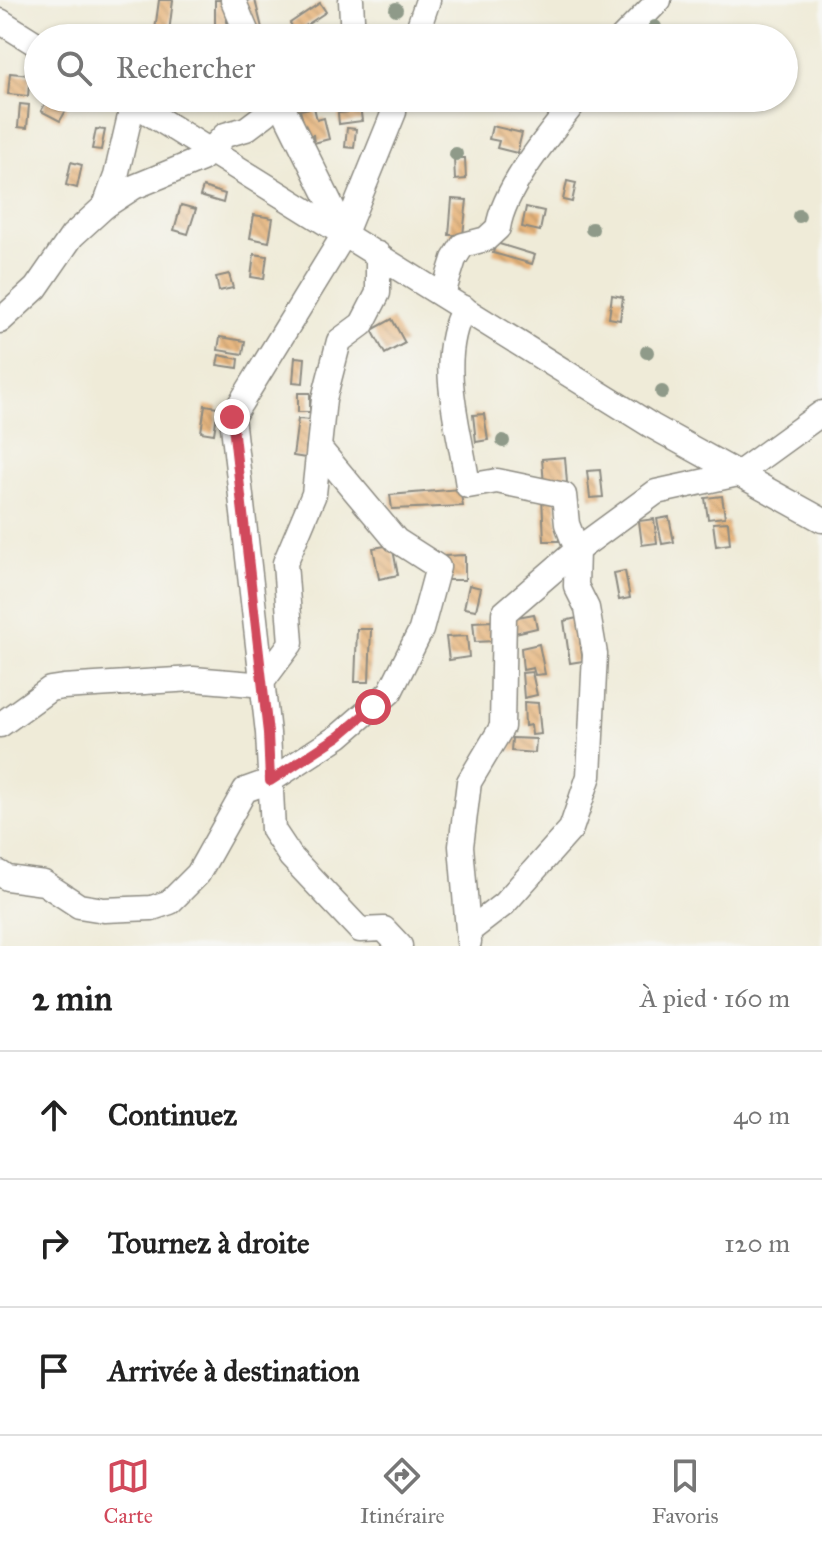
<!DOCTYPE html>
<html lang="fr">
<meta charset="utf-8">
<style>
body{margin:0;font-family:"IM FELL Great Primer",serif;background:#f6f6f6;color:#222}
.stop{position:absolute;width:24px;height:24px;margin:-18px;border:6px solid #d1495b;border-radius:50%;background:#fff}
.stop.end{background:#d1495b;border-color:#fff;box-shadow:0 2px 8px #0008}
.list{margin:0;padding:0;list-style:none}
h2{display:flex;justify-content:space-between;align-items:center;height:104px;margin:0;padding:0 32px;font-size:34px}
h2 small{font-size:26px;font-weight:400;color:#767676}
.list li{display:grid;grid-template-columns:52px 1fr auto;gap:24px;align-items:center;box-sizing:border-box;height:128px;padding:0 32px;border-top:2px solid #e0e0e0}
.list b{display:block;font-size:30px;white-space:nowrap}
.list em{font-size:26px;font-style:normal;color:#767676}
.icon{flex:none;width:44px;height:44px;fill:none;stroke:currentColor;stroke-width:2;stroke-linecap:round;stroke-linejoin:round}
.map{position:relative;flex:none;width:822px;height:946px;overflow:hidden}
.search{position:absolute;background:#fff;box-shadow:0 2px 6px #0004;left:24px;right:24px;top:24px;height:88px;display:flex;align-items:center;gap:20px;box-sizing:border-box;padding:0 28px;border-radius:44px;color:#767676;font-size:30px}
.sheet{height:488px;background:#fff}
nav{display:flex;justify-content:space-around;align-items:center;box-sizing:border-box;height:112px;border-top:2px solid #e0e0e0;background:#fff;font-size:22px;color:#767676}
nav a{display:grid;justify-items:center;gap:4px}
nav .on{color:#d1495b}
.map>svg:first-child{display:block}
</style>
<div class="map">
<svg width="822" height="946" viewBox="0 0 822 946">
<defs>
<pattern id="building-back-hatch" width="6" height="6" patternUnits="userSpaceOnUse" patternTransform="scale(2)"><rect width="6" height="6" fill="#e6b47b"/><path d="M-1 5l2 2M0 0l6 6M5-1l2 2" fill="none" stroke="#c59b6a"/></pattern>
</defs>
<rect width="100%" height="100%" fill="#f6f6f2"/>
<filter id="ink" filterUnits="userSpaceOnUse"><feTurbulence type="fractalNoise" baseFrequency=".0125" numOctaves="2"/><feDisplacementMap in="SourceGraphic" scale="16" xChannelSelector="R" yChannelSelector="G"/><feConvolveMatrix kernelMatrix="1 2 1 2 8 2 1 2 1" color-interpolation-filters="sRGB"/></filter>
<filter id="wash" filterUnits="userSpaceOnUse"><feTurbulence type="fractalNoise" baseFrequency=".006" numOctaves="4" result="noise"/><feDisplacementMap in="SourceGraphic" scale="32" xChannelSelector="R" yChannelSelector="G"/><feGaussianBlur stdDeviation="1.8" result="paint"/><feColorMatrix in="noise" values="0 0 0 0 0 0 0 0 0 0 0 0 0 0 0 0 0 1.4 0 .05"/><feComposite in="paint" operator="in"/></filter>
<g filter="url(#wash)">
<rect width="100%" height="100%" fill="#efebd8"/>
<g id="blocks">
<g fill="url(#building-back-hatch)">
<path d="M159,0H173L169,32L155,30Z"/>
<path d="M215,0H227V28L215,27Z"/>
<path d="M242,0H255L262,28L250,31Z"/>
<path d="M320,3L326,12L296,32L290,23Z"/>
<path d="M10,73L30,75L28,96L8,94Z"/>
<path d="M48,98L68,107L60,121L41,111Z"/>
<path d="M346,98H359L362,121L339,124L338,113L348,112Z"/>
<path d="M20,104L29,105L27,128L18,127Z"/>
<path d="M314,107L317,120L324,118L329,139L314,143L313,135L307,136L300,110Z"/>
<path d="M492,126L522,133L517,153L497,148L499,141L489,139Z"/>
<path d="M347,128L356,129L354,148L345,147Z"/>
<path d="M96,129L105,130L101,150L92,149Z"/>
<path d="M454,158H465L466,179L455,180Z"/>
<path d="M71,162L82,165L77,188L66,185Z"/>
<path d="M567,181L576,183L572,202L563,200Z"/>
<path d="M203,187L225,194L223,203L200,196Z"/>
<path d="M452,199L467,200L463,235H449Z"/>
<path d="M181,205L196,209L188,234L174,230Z"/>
<path d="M526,207L544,211L540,231L522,227Z"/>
<path d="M254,215L273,218L269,242L250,238Z"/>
<path d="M496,243L535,255L532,264L493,253Z"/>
<path d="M254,254L267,256L264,279L251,277Z"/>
<path d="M229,274L233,288L219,291L216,277Z"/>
<path d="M612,295L623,297L620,320L609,318Z"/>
<path d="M392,319L405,343L385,354L372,330Z"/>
<path d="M220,337L245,341L243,354L218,350Z"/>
<path d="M219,355L239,359L238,368L217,365Z"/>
<path d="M295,357L305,358L303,383L293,382Z"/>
<rect x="298" y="393" width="12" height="19"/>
<path d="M205,405L218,407L214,434L201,432Z"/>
<path d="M484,414L488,440L476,442L473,415Z"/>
<path d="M298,419L311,420L306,458L293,456Z"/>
<path d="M565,457L567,483L544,485L542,459Z"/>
<path d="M600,470L603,497L590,498L587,471Z"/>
<path d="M460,489L463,506L392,509L390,495Z"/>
<path d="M722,496L725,517L708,519L705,498Z"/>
<path d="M542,497H556L559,541H544Z"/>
<path d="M669,517L674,542L662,544L657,519Z"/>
<path d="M654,519L657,543L642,545L639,521Z"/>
<path d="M728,522L730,544L716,546L713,523Z"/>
<path d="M392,545L398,575L379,579L373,548Z"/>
<path d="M465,555V580H445L444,556Z"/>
<path d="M625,571L630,598L619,600L614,573Z"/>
<path d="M469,585L481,588L476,610L464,608Z"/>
<path d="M534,614L537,628L515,633L512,618Z"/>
<path d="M577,618L583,661L570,663L564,621Z"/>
<path d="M492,621L494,641L475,642L473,622Z"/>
<path d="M357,629H371L369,682H355Z"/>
<path d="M467,636L469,657L449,660L446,637Z"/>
<path d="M539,644L545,674L535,675L533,668L523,670L521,648Z"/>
<path d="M532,672L537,695L524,698L522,673Z"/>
<path d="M524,702L538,703L541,734L532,735L531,725L525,726Z"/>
<path d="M512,738L536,739L535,753L511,751Z"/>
</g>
</g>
</g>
<g filter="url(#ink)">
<use href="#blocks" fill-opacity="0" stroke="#8d8b82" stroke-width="2"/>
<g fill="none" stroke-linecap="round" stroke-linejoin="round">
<defs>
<g id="street">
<path d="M233,0L249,38"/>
<path d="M351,0L353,38"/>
<path d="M0,21L38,45"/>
<path d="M415,38L428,0"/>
<path d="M622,38L659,0"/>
<path d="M125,98L652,426L822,520"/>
<path d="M278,98L345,233"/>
<path d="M386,98L394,112L345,233L232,417L268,733L273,830L291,857L360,930L384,929L400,946"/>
<path d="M105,206L116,176L133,103"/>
<path d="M443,294L454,259L463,245L486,239L498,228C504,187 552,131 578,98"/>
<path d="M464,308C435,360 460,429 468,486L497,481L564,495L567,524L577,550L576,586L587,608L595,654L589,776L571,829L504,904L469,931"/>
<path d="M0,321L36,288L72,236L105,206L134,187L202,159L225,135L246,129L266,114L275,98"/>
<path d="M0,725L50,689L63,687L193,679L253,684L262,682L291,643L285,563L314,494L324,399L339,341L362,324L378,293V254"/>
<path d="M0,873L7,878L44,883L79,906L104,910L152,908L170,902L198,874L245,790L270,781L339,736L390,692L421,630L438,567L396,540L319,448"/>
<path d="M469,942L461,846L469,782L502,727L504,613L577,550L656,492L738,474L822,413"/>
</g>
</defs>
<use href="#street" stroke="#8d8b82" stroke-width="27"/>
<use href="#street" stroke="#fff" stroke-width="24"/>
</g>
<g fill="#8f9a89">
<circle cx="396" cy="9" r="7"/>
<circle cx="655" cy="27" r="7"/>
<circle cx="456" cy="154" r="7"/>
<circle cx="799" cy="216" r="7"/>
<circle cx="592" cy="229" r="7"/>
<circle cx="647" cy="352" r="7"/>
<circle cx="662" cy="392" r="7"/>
<circle cx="503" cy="441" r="7"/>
</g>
</g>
<g fill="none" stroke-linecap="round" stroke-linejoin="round" filter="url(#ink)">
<path stroke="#d1495b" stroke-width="10" d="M232,417L268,733L270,781L339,736L373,707"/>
</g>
</svg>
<div class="stop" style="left:373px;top:707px"></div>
<div class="stop end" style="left:232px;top:417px"></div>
<div class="search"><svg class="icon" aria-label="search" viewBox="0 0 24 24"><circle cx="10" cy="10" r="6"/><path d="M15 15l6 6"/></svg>Rechercher</div>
</div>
<section class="sheet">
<h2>2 min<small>À pied · 160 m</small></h2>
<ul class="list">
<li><svg class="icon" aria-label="ahead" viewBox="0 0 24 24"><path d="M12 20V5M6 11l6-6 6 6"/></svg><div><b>Continuez</b></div><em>40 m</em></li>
<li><svg class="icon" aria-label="right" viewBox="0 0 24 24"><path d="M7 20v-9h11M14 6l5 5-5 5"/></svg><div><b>Tournez à droite</b></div><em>120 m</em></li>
<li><svg class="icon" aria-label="arrive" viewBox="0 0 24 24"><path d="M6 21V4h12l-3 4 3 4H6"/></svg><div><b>Arrivée à destination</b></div></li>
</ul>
</section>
<nav>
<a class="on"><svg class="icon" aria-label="map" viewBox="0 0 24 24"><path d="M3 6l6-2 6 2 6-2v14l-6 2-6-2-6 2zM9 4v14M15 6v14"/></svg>Carte</a>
<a><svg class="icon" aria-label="directions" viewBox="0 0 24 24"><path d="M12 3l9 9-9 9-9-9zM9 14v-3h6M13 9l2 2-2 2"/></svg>Itinéraire</a>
<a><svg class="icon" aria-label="saved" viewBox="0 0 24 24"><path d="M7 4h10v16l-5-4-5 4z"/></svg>Favoris</a>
</nav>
